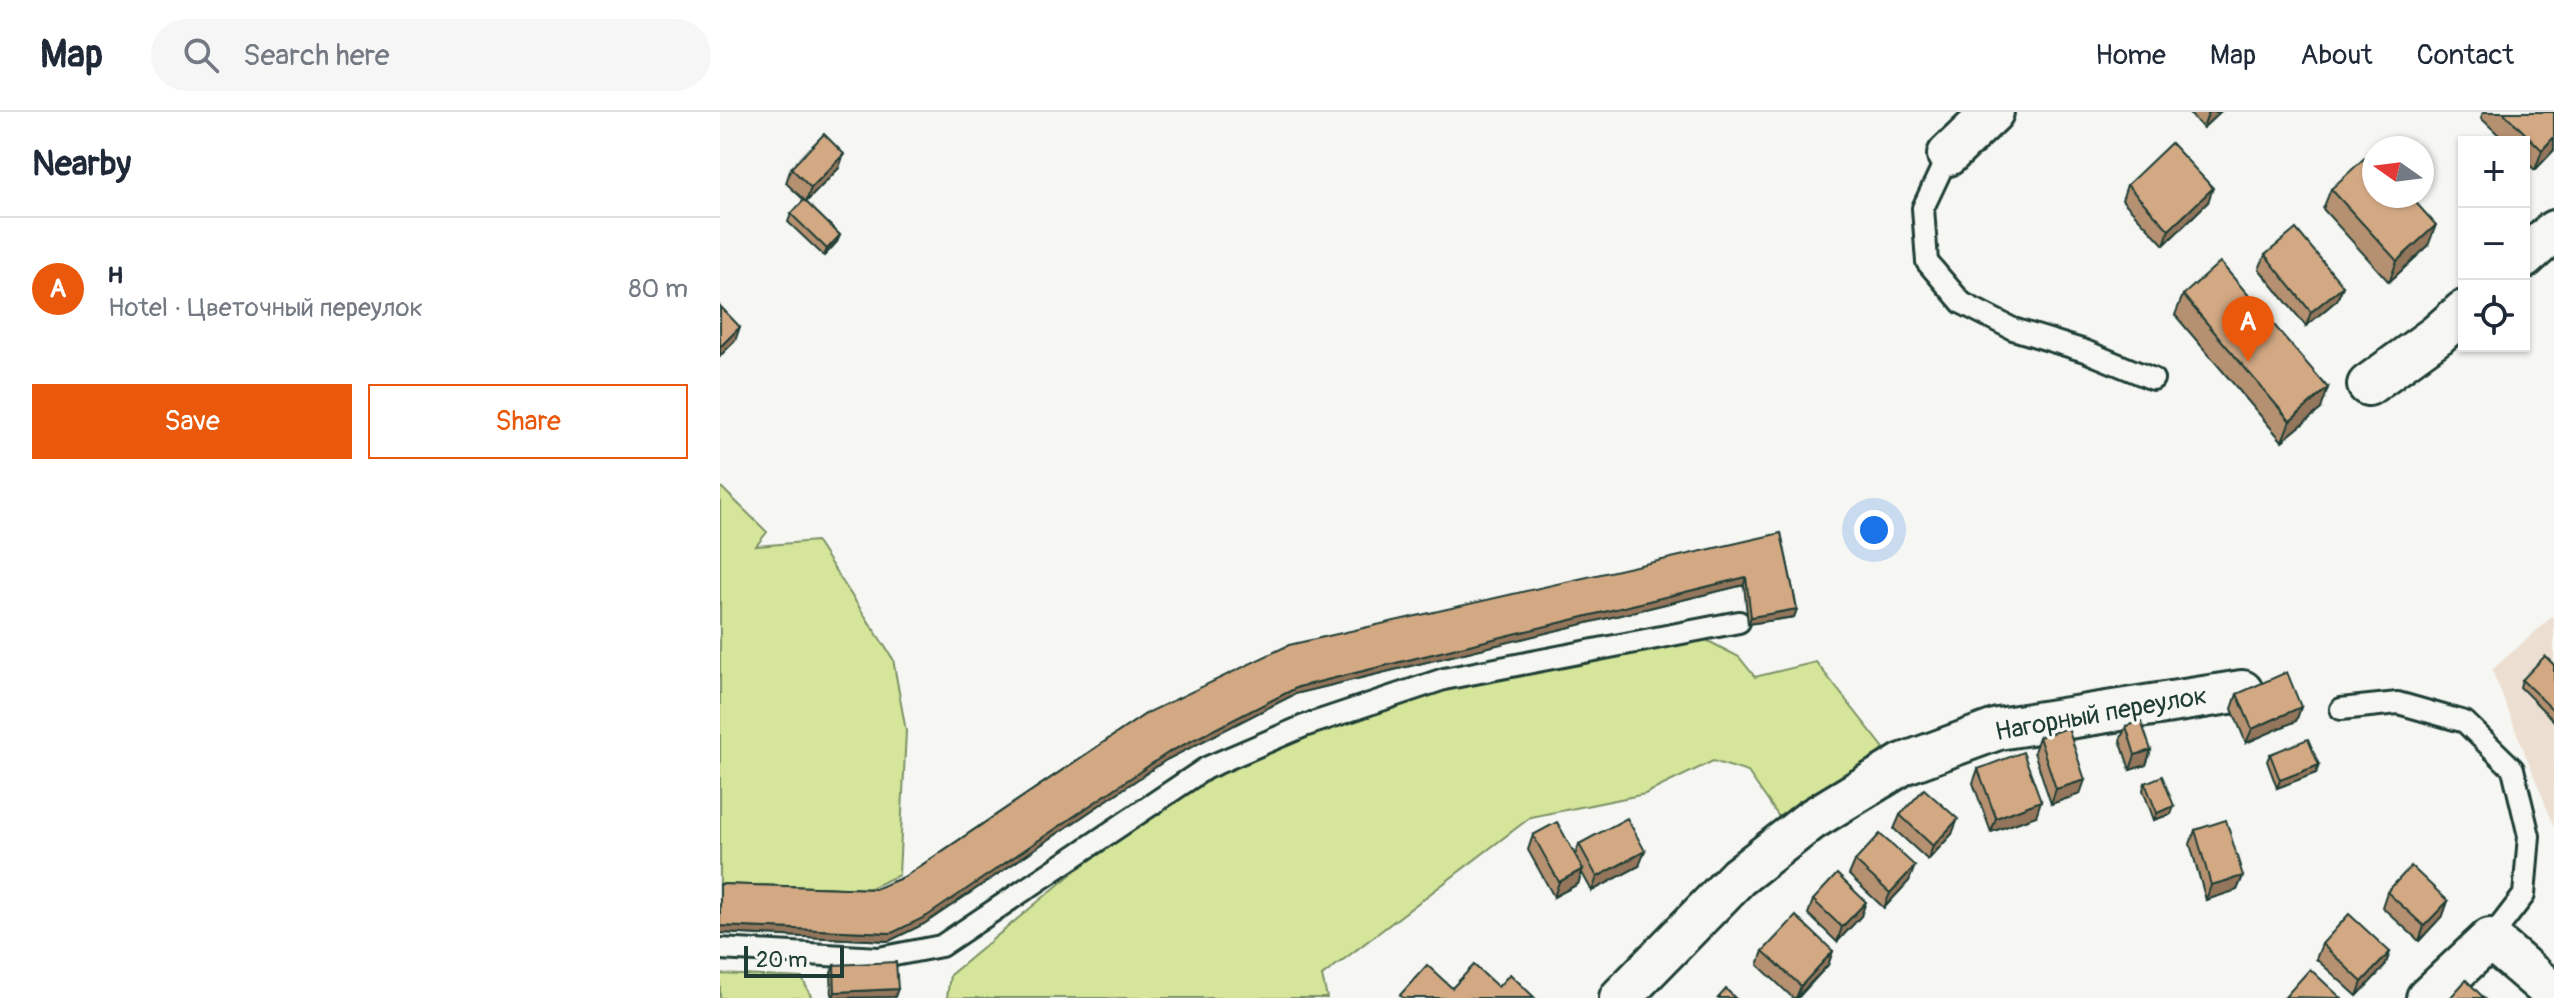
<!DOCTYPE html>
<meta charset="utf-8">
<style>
body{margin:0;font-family:Pangolin,sans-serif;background:#f6f6f7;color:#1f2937}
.controls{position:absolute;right:24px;top:24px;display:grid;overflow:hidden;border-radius:0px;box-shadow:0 2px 6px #0004}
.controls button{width:72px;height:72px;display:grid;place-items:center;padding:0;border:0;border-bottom:2px solid #e0e1e3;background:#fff;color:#1f2937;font:40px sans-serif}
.compass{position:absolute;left:1642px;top:24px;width:72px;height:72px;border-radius:50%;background:#fff;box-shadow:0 2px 6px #0004;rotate:284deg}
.scale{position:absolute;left:24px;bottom:20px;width:100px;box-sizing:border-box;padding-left:8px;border:4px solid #1f3d34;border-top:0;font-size:22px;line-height:28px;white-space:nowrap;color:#1f3d34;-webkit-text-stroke:6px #f6f6f2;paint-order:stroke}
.you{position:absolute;left:1154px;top:418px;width:28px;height:28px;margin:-20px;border:6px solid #fff;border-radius:50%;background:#1a73e8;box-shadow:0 0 0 12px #1a73e833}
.badge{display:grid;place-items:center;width:52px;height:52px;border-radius:50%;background:#ea580c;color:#fff;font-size:26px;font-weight:700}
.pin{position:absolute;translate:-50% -66px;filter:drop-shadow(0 2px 4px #0008)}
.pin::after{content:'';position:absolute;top:42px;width:28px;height:24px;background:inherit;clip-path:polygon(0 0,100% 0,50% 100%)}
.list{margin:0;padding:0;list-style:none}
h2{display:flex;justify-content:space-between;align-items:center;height:104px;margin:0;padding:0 32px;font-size:34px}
h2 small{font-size:26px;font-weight:400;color:#747a83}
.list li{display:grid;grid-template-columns:52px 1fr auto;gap:24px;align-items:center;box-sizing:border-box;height:144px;padding:0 32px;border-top:2px solid #e0e1e3}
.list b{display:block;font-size:30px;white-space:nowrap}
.list p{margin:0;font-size:26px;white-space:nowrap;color:#747a83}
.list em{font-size:26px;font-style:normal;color:#747a83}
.actions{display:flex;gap:16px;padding:24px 32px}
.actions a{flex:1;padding:18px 0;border:2px solid #ea580c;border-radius:0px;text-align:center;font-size:28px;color:#ea580c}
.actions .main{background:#ea580c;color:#fff}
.icon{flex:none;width:44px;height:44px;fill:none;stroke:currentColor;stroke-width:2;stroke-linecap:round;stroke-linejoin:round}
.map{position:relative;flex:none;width:1834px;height:886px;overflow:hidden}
header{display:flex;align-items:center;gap:48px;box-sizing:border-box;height:112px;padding:0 40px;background:#fff;border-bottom:2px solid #e0e1e3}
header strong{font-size:38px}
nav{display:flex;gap:44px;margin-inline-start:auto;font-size:28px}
.search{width:560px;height:72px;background:#f6f6f7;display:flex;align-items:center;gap:20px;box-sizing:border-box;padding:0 28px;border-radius:44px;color:#747a83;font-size:30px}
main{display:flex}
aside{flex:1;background:#fff}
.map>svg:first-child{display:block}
</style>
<header>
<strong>Map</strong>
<div class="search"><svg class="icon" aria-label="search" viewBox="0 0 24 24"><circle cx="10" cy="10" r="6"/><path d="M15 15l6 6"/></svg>Search here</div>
<nav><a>Home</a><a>Map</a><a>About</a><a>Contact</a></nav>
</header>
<main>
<aside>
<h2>Nearby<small></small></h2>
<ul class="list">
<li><span class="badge">A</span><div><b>н</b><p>Hotel · Цветочный переулок</p></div><em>80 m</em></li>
</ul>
<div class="actions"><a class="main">Save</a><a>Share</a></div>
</aside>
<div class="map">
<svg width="1834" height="886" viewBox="0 0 1834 886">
<rect width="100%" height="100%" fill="#f6f6f2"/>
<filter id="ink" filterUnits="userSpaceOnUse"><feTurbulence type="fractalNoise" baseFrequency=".0125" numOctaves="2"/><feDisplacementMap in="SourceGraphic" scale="16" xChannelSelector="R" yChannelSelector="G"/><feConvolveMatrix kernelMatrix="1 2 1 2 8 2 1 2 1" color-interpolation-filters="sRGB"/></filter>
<g filter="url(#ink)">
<path fill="#ecdfd1" d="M1834,503V714L1772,558Z"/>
<g fill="#d5e599" stroke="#7a9166" stroke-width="2">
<path d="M0,374L47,420L36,434L96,429L173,547L186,619L179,763L141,780L0,773Z"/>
<path d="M967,518L1019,545L1035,565L1096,550L1167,640L1059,705L1028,660L993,649L925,682L811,705L602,864L607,886H227L230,863L445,684L588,612L704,576Z"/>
<path d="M0,862L82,866L92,886H0Z"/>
</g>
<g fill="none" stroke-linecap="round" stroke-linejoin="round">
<defs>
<g id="service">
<path d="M1228,43L1203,96L1207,150L1242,191L1293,217L1365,239L1433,267"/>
<path d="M1621,597L1678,591L1745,610L1793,657L1809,724L1804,783L1770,827"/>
<path d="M0,837L159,846L221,834L486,656L584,614L724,567L1019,510"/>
</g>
<g id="minor">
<path d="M1228,43L1273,0"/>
<path d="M1804,146L1834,119"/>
<path d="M1648,273L1717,223L1744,199"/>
<path d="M900,886L1018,765L1091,708L1183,652L1278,617L1522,579"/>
<path d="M1707,886L1770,827L1834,882"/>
</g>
</defs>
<use href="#service" stroke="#1f3d34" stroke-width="26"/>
<use href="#minor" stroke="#1f3d34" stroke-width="46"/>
<use href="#service" stroke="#f6f6f2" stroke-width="20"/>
<use href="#minor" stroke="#f6f6f2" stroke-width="40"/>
</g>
<g fill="#b59172" stroke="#1f3d34" stroke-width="2">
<path d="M1468,0H1500L1483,16Z"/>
<path d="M1763,0H1834V38L1815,58L1804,48V30H1786L1761,6Z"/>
<path d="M71,56H119L86,90L120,123L117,130L104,144L68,110L71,102L84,88L66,71Z"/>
<path d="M1407,73L1488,90L1444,133L1402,88Z"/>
<path d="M1611,77L1708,134L1669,170L1603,97Z"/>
<path d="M1545,143L1623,174L1617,188L1586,214L1539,157Z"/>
<path d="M1463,183L1601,297L1562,329L1455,203Z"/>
<path d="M1061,421L1077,497L1074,505L1028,512L1024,473L575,582L446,648L204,812L169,829L0,821V772L155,777L184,765L427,601Z"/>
<path d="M1834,553V609L1800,575L1802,568Z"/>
<path d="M1517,582L1581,595L1576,609L1526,631L1512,597Z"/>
<path d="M1406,614L1431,638L1426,653L1410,658L1400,628Z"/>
<path d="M1319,625L1360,682L1331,692L1314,640Z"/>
<path d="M1550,642L1596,661L1557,676L1547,649Z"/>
<path d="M1258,657L1316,704L1271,720L1253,671Z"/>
<path d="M1425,671L1454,694L1451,702L1434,708L1423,678Z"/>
<path d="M1180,703L1232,722L1208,748L1174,717Z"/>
<path d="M1475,718L1523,764L1517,778L1486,788L1470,732Z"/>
<path d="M813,723L855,744L859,732L919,754L872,779L862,761L858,772L834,785L808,738Z"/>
<path d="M1135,749L1189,769L1164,796L1129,763Z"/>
<path d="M1667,780L1728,789L1723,803L1699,829L1662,795Z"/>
<path d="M1093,788L1141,804L1117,830L1088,802Z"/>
<path d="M1602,832L1670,840L1665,854L1637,884L1596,847Z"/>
<path d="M1043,839H1113L1108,853L1078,886H1073L1038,853Z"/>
<path d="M114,853L175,885L112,886L111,861Z"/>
</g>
<g fill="#94765c" stroke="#1f3d34" stroke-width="2">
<path d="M1490,0H1500L1483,16L1488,2Z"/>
<path d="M1834,25V38L1815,58L1822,38Z"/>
<path d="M124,42L119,56L86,90L91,76Z"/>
<path d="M1493,76L1488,90L1444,133L1449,118Z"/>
<path d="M1716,113L1708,134L1669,170L1677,149Z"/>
<path d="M120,123L117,130L104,144L107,137Z"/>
<path d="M1623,174L1617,188L1586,214L1591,200Z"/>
<path d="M20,215L15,229L0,244V235Z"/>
<path d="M1608,276L1601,297L1562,329L1570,309Z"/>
<path d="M1026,465L1024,473L575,582L446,648L204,812L169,829L0,821V814L172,821L449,640L578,575Z"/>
<path d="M1077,497L1074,505L1028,512L1031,505Z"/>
<path d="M1581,595L1576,609L1526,631L1532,617Z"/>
<path d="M1431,638L1426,653L1410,658L1415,643Z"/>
<path d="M1599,653L1596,661L1557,676L1560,668Z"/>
<path d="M1365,668L1360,682L1331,692L1336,677Z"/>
<path d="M1321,689L1316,704L1271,720L1276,706Z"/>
<path d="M1454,694L1451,702L1434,708L1437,701Z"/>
<path d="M1238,707L1232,722L1208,748L1213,734Z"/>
<path d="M925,739L919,754L872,779L877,765Z"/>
<path d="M1195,754L1189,769L1164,796L1170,781Z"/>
<path d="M863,757L858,772L834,785L839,770Z"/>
<path d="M1523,764L1517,778L1486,788L1491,773Z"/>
<path d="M1728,789L1723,803L1699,829L1704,814Z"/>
<path d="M1146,790L1141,804L1117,830L1122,815Z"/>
<path d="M1113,839L1108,853L1076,886L1081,874Z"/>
<path d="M1670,840L1665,854L1637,884L1642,870Z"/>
<path d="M178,877L175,885L113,886L115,880Z"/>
</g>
<g fill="#d3a984" stroke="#1f3d34" stroke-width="2">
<path d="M1783,0H1834V25L1822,38Z"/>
<path d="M104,22L124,42L91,76L71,56Z"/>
<path d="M1451,31L1493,76L1449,118L1407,73Z"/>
<path d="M1650,41L1654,45V84H1690L1716,113L1677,149L1611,77Z"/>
<path d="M84,88L120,123L107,137L71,102Z"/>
<path d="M1576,117L1623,174L1591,200L1545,143Z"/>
<path d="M1500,150L1608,276L1570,309L1463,183Z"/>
<path d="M0,194L20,215L0,235Z"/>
<path d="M1061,421L1077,497L1031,505L1026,465L578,575L449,640L207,804L172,821L0,814V772L155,777L184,765L427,601L569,533Z"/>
<path d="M1825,544L1834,553V599L1802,568Z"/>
<path d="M1567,560L1581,595L1532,617L1517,582Z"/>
<path d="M1421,609L1431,638L1415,643L1406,614Z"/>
<path d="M1348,616L1365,668L1336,677L1319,625Z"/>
<path d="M1588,627L1599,653L1560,668L1550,642Z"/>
<path d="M1303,640L1321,689L1276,706L1258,657Z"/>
<path d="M1442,664L1454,694L1437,701L1425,671Z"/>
<path d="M1204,677L1238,707L1213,734L1180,703Z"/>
<path d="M907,706L925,739L877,765L859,732Z"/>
<path d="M1506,708L1523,764L1491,773L1475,718Z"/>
<path d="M837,710L863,757L839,770L813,723Z"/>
<path d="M1160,722L1195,754L1170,781L1135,749Z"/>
<path d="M1691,754L1728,789L1704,814L1667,780Z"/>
<path d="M1117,762L1146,790L1122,815L1093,788Z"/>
<path d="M1629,802L1670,840L1642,870L1602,832Z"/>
<path d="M1076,804L1113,839L1081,874L1043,839Z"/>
<path d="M176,850L178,877L115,880L114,853Z"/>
<path d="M707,853L732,876L754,853L778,875L790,862L815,886H683L680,883Z"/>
<path d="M1590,857L1621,886L1565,885Z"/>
<path d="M1746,868L1764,886H1730Z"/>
<path d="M1006,877L1015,886H998Z"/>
</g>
</g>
<g text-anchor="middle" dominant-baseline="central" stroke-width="7" stroke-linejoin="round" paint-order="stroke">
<g font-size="26" fill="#1f3d34" stroke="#f6f6f2">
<text transform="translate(1381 602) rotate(-10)">Нагорный переулок</text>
</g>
</g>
</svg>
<div class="controls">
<button>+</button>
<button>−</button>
<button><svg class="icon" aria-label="locate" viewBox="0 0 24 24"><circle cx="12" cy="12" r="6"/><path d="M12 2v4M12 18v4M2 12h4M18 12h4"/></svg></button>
</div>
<svg class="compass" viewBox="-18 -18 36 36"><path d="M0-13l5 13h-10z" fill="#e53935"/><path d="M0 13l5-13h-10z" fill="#747a83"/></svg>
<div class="scale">20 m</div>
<div class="you"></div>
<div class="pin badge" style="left:1528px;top:250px">A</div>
</div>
</main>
